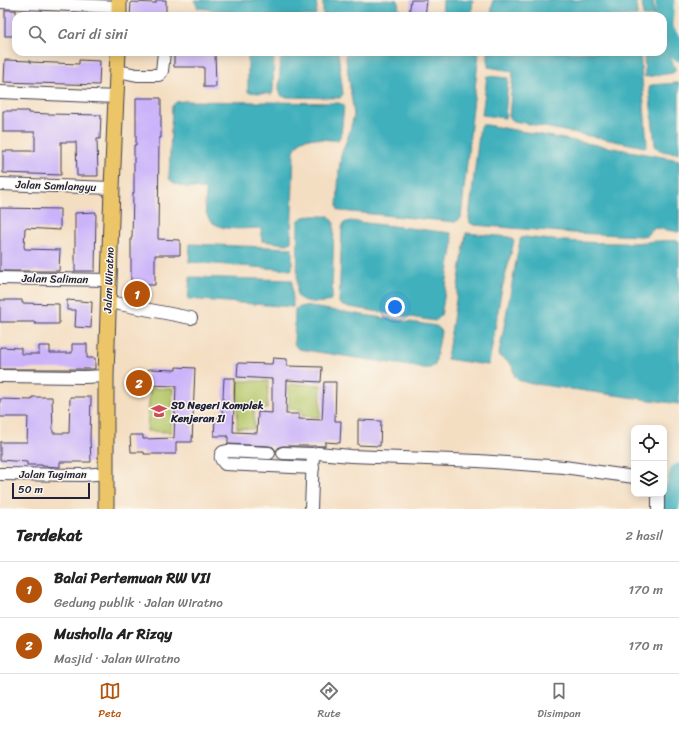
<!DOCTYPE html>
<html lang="id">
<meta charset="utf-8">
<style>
body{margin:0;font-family:Sriracha,sans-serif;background:#f2f2f2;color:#222}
.controls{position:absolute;right:12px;bottom:12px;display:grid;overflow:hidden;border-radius:8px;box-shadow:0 2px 10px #0003}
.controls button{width:36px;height:36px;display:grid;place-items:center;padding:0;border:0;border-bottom:1px solid #e0e0e0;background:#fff;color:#222;font:20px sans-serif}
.scale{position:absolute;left:12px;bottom:10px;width:78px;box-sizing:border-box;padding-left:4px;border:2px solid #22223b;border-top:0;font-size:11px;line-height:14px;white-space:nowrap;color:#22223b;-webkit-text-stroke:3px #fbf7ec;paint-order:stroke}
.you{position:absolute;left:395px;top:307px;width:14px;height:14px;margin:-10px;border:3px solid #fff;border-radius:50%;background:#1a73e8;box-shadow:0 0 0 6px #1a73e833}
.badge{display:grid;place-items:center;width:26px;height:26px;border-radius:50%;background:#b45309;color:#fff;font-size:13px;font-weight:700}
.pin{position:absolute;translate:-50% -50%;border:2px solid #fff;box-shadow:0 1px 4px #0006}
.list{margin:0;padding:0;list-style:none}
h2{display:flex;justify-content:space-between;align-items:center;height:52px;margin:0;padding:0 16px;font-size:17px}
h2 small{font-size:13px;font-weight:400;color:#767676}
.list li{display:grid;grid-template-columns:26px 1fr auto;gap:12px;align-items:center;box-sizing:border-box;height:56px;padding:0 16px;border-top:1px solid #e0e0e0}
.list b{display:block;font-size:15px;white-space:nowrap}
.list p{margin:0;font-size:13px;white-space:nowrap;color:#767676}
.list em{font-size:13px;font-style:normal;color:#767676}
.icon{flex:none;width:22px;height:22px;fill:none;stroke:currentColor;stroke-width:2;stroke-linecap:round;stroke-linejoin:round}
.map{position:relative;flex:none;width:679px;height:509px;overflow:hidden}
.search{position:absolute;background:#fff;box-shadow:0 2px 10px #0003;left:12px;right:12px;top:12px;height:44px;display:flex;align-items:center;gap:10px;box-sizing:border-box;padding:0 14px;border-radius:12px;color:#767676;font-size:15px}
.sheet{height:164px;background:#fff}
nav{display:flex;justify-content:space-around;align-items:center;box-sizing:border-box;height:56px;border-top:1px solid #e0e0e0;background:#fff;font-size:11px;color:#767676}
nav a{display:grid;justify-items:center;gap:2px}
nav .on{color:#b45309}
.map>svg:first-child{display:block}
</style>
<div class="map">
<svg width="679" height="509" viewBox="0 0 679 509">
<rect width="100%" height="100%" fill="#fbf7ec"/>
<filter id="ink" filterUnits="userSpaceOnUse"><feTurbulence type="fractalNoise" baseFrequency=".025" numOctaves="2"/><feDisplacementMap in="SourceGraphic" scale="8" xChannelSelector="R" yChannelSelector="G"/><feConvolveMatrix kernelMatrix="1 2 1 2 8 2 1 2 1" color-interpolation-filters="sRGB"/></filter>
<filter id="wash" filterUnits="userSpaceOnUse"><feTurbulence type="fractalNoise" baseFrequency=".012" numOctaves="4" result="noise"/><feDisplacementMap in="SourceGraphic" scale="16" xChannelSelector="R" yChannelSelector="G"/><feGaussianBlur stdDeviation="0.9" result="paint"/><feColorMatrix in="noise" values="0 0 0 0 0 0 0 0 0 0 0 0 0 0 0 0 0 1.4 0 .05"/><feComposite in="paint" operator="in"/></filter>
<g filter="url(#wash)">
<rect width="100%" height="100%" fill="#f4dec2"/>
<g fill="#b6c86b" stroke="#6c7553">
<path d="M238,381H268L267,409H254V429L237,428Z"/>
<path d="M289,384L321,385L320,417L302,416V410L289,409Z"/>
<path d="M150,388L173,389L171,432L147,431Z"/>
</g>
<g fill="#41b0bc" stroke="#32697c">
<path d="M194,0H316L317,8L315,16H264L198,8Z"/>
<path d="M323,0H398L399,11H406V16H323Z"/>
<path d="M443,0H473L471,16H442Z"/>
<path d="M493,0H636L637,16H491Z"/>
<path d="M642,0H653L654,16H643Z"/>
<path d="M663,43L675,67V71L673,73L645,77L644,52H663Z"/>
<path d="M248,52H274L273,91L272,94L248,92Z"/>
<path d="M281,52H338L343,94L340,98L284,97L281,95L279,90Z"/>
<path d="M345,52H479L461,218L455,222L341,211L338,210L337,206L339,171L341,155L349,134L354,115Z"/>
<path d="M488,52H640L647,145L645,147L514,121L510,119L509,117L513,73L512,71L488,67Z"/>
<path d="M487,76L508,78L505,118L482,115Z"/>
<path d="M677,83H679V153C671,152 658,153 655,145L649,88L651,85Z"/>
<path d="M184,101L339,103L344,105L341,135L338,140C328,141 310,136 302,140C299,142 296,147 294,151L291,242L287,244L262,241L261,228C244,228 211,234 206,212C204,205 206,197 206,190C195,187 176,189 169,178L172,106L176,102Z"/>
<path d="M482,125H487L679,160V232L655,228L651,230L647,235L642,236L574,233L474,225L470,223L469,218L480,126Z"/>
<path d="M329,216L332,219L334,223L332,296L330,301C323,304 300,303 297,295L298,222C302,213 320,217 329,216Z"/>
<path d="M350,221L451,233L453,243L441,316L435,321L343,306L339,303L342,228L344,223Z"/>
<path d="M466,233L509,237L513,239L514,241L501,293L489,364L487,365L447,359Z"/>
<path d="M525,237C556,241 589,243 621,243C640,244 659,239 679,241V404L528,383L518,380L515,377L512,366L509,362L500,357L499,354L520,240L521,238Z"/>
<path d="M190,244L292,248V270L189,262Z"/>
<path d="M190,277L292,280L293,307L188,299Z"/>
<path d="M304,306L436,326L440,329L441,332L435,365L430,368H423L298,349L294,344L295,309Z"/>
</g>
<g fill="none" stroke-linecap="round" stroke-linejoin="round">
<g stroke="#41b0bc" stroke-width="19">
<path d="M663,26L665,0"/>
<path d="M663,29L679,52"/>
<path d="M669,509L679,473"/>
</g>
</g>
<g id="blocks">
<g fill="#cbb3fa">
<path d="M156,0H166V16H130L131,2L156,3Z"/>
<path d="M411,0H427L425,16H409Z"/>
<rect x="5" y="10" width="11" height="26"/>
<path d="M174,52H215L216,87H204V67H174Z"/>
<path d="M5,60L30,61V62L79,64V60L100,61L99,85L4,82Z"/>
<path d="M136,98H161V138H159L158,239L180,240V255H155V285H147L146,300L128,298L129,287H131V238H132L133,193H134V145H136Z"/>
<path d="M3,111H28V113L49,114L101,115L100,139H97L98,176H77L76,142H61V175L3,173V151H35V132H3Z"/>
<path d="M0,208L60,209V230L25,228L24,247L25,249L60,250L59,271H0Z"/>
<path d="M96,212L95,271H75V213Z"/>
<path d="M0,300H22V303L59,304V324H35V322H0Z"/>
<path d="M67,300L92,302L91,328L75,327L76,310H67Z"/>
<path d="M72,344H87V358H95V369H0V347L21,348V354H39V346H50V353H72Z"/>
<path d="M273,358L287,359V366L322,367L321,382L287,380L286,414H299V419L322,420L324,382H336L335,421H341L340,443L325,442V446H283L279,447L276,451L273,447L269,446L228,444V436H214L215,418H222L224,378H235L233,432L257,433L258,412L272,413V379L237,377L238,363L272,364Z"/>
<path d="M176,367L195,368L192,442H176V454H144V452H131L130,435H143V439L174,438L176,386L147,385V392L131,391V375L148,376V369L176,370Z"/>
<path d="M32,397H52L53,433H69L70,397H91L90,440L91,462H60V467L42,466V465H27V462L0,460V442H27L28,417H0V399L32,400Z"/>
<path d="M358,420L381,421L380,446L358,445Z"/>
</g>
</g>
</g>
<g filter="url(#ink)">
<use href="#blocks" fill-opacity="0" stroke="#423e4f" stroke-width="1"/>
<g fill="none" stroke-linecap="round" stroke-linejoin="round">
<defs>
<g id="minor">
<path d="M0,2L119,7"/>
<path d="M118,71L137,75H159L162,71L164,52"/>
<path d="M0,92L116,97"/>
<path d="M0,184L112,188"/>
<path d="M0,278L109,280"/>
<path d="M109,302L191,318"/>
<path d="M0,376L84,377L106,376"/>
<path d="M269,453L227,451L223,452C219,456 221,460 225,464L313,468"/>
<path d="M283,453L313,454"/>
<path d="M0,474L84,475L107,473"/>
<path d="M311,509L313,454L318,453L351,456L478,461L564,467L634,477"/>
<path d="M658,509V494"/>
</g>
<g id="major">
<path d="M119,16V0"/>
<path d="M106,509V376L112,188L118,52"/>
</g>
</defs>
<use href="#minor" stroke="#423e4f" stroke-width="14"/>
<use href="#major" stroke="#423e4f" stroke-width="17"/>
<use href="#minor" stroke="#fff" stroke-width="12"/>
<use href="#major" stroke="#ecc569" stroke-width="15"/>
</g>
</g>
<defs>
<symbol id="school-bare" viewBox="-9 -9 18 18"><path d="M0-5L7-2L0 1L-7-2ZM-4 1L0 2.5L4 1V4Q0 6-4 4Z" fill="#d1495b" stroke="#fbf7ec" stroke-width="2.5" paint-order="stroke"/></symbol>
</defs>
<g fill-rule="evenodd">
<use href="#school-bare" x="148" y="400" width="22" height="22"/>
</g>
<g text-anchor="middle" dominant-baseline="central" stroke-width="3" stroke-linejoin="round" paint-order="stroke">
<g font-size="11" fill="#22223b" stroke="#fbf7ec">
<text transform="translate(56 186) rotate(2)">Jalan Samlangyu</text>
<text transform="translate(55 279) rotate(1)">Jalan Saliman</text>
<text transform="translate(109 280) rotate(-88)">Jalan Wiratno</text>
<text x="53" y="474">Jalan Tugiman</text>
</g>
<g font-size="11" font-weight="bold" fill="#22223b" stroke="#fbf7ec" text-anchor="start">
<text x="171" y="405">SD Negeri Komplek<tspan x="171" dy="13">Kenjeran II</tspan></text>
</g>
</g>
</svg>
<div class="controls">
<button><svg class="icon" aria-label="locate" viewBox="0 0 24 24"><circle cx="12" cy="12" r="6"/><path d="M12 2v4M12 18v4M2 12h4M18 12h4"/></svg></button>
<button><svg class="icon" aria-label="layers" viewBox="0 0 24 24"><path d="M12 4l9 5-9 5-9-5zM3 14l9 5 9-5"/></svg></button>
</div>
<div class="scale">50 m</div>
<div class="you"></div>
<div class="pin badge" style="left:137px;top:294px">1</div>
<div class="pin badge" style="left:139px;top:383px">2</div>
<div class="search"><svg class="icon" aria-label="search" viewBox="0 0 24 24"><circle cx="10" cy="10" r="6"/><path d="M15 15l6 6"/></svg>Cari di sini</div>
</div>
<section class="sheet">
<h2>Terdekat<small>2 hasil</small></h2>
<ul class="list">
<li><span class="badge">1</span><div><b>Balai Pertemuan RW VII</b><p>Gedung publik · Jalan Wiratno</p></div><em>170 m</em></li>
<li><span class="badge">2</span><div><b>Musholla Ar Rizqy</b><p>Masjid · Jalan Wiratno</p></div><em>170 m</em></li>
</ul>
</section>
<nav>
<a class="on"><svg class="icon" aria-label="map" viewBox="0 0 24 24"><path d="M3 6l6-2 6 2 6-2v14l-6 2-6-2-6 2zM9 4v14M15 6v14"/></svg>Peta</a>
<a><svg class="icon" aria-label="directions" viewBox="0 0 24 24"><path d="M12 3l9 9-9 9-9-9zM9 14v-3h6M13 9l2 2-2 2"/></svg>Rute</a>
<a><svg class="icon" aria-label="saved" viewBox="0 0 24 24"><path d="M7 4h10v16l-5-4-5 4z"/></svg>Disimpan</a>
</nav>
